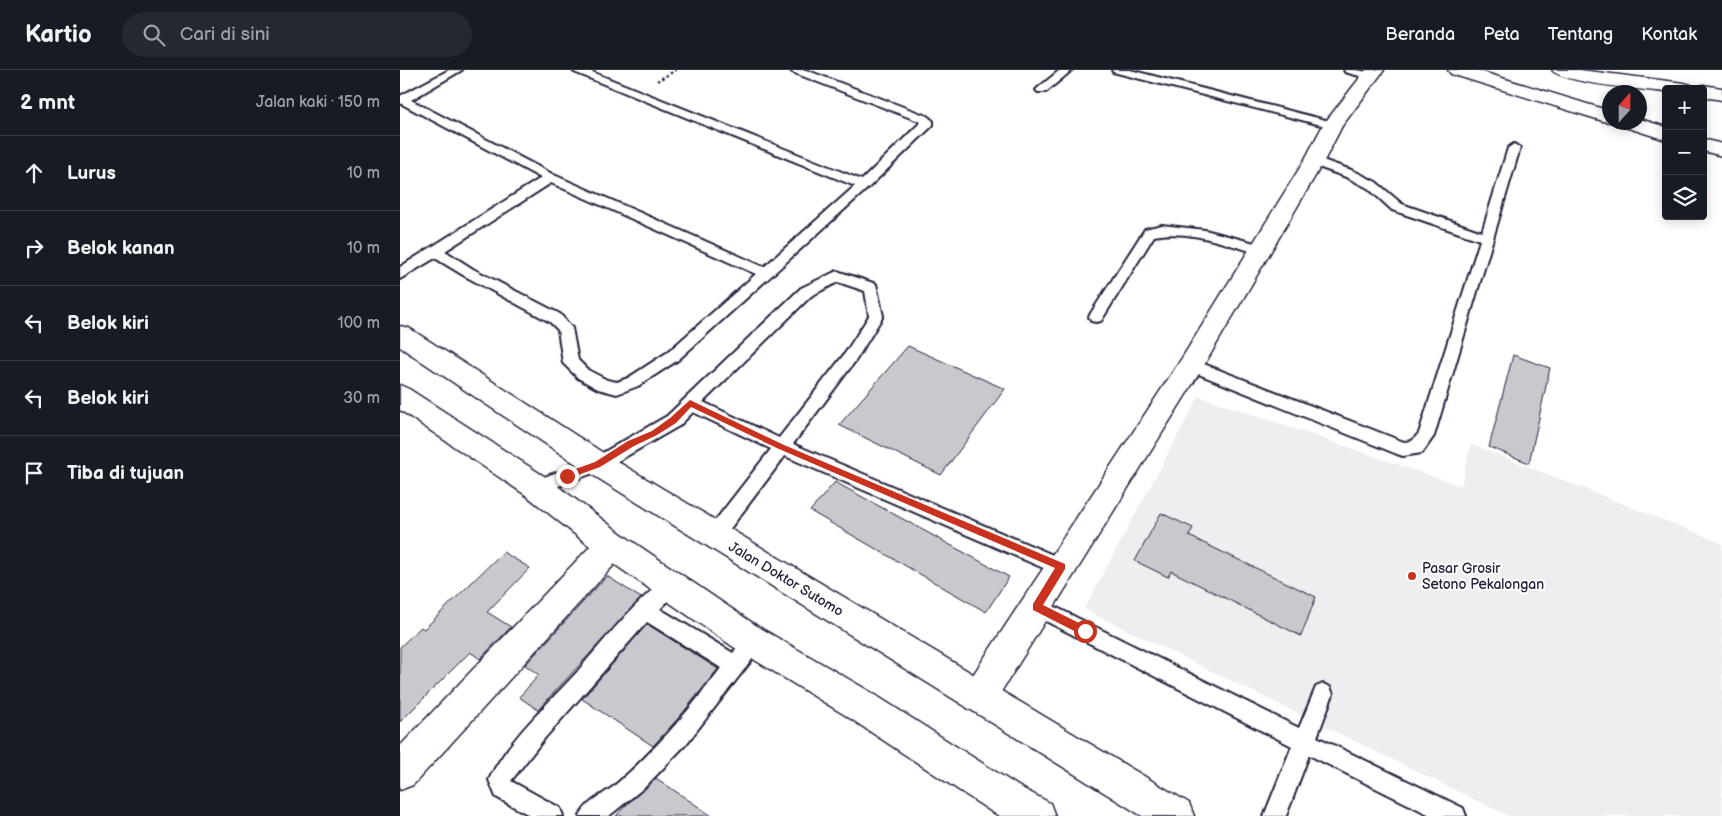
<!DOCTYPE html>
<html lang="id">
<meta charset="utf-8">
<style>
body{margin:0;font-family:"Balsamiq Sans",sans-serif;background:#242831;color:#f1f3f6}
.controls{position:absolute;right:15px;top:15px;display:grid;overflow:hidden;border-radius:5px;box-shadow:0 2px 12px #0003}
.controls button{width:45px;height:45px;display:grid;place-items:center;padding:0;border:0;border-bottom:1px solid #363941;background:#171b24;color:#f1f3f6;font:25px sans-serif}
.compass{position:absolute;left:1202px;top:15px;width:45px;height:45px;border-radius:50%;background:#171b24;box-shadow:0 2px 12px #0003;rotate:21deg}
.stop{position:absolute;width:15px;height:15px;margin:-11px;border:4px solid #c8321e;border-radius:50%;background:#fff}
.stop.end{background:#c8321e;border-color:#fff;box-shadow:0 1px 5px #0008}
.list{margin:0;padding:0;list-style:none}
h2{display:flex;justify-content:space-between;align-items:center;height:65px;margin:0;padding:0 20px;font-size:21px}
h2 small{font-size:16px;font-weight:400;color:#9ea1a6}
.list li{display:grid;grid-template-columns:32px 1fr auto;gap:15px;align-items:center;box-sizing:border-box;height:75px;padding:0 20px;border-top:1px solid #363941}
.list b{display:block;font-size:19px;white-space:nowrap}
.list em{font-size:16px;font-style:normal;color:#9ea1a6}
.icon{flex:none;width:28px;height:28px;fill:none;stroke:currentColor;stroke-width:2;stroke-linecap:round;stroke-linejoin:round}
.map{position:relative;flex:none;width:1322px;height:746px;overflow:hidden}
header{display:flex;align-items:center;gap:30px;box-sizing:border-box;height:70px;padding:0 25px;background:#171b24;border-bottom:1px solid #363941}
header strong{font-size:24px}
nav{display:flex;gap:28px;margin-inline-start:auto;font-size:18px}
.search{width:350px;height:45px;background:#242831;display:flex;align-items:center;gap:12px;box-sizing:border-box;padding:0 18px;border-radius:28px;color:#9ea1a6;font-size:19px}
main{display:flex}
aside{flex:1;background:#171b24}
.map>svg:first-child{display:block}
</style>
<header>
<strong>Kartio</strong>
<div class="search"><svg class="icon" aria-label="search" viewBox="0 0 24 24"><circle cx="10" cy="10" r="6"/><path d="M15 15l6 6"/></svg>Cari di sini</div>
<nav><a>Beranda</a><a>Peta</a><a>Tentang</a><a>Kontak</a></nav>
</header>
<main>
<aside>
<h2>2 mnt<small>Jalan kaki · 150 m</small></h2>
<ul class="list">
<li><svg class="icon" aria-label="ahead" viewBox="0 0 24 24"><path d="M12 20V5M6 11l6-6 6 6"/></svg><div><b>Lurus</b></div><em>10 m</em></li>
<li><svg class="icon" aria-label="right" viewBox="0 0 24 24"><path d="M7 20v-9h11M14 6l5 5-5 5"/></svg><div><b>Belok kanan</b></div><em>10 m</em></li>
<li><svg class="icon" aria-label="left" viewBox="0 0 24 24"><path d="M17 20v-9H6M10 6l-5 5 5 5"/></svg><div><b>Belok kiri</b></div><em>100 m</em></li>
<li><svg class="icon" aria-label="left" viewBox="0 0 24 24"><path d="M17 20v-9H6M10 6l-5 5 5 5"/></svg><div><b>Belok kiri</b></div><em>30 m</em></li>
<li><svg class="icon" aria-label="arrive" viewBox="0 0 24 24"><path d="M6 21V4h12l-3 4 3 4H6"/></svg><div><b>Tiba di tujuan</b></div></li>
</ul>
</aside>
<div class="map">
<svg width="1322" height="746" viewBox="0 0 1322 746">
<rect width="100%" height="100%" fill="#fff"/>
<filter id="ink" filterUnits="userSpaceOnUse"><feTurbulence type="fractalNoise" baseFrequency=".02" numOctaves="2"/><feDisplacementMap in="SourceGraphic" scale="10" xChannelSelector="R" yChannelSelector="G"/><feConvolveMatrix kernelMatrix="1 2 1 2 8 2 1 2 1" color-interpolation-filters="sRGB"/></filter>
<g filter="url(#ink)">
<path fill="#eeeef1" d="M799,326L1061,416L1071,374L1322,473V746H1108L684,539Z"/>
<g fill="#c8c8cf" stroke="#22223b">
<path d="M508,276L605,319L541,405L439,355Z"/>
<path d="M1113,285L1150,298L1129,393L1089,377Z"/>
<path d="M435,412L609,507L586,542L410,441Z"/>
<path d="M761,443L793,458L789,466L916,527L901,566L771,501L768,507L735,491Z"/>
<path d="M103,482L130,498L87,542L111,557L80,589L70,582L0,652V577L21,557L24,559Z"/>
<path d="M207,506L241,528L138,640L119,627L139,605L125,595Z"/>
<path d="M247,554L318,599L282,644L253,676L182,629Z"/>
<path d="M256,708L312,746H216L224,737Z"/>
</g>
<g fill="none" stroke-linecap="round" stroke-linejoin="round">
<defs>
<g id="service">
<path d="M49,0H62L11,30L154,105L364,197L455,116L174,2L173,0H187L462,110L521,52L392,2L391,0H406L527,46L533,51V55L468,118L278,290L238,316L217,324L198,319L178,308L163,293L158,260L150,252L63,205L35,188L0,209V197L141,108L0,33V26ZM151,113L356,204L268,282L228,308L217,312L207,310L188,300L178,290L172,258L160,244L73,199L45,181Z"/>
<path d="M660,0H672L646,22H638L636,20L638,18Z"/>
<path d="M712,0H730L937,53L939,55L933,58L713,2Z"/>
<path d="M944,0C955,0 967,0 975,6L970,9L945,2Z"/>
<path d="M1114,74L1120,78L1034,366L1022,383L1003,386L997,384L786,299L783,295L786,291L791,289L1004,372L1012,371L1019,363L1080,170L992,140L968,118L946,107L910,94L908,91L914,87L954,101L976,112L1002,134L1082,162L1108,78Z"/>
<path d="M762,155L805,160L866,176L868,179L866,182L861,184C827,175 790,159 754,166L701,251L696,252L691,251L689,247L691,243L745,159Z"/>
<path d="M437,201L476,214L483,246L456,290L393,374L667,491L670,497L667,503L661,505L655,503L385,386L320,472L314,474L308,472L305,466L308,460L371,379L293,342L279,356L204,399L137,424L131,422L129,417L131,412L192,389L267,346L401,218ZM438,212L465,221L469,246L446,282L379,368L303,332L411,226Z"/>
<path d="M271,507L277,510L280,516L277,522L260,539L333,583L347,564L354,562L361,564L364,571L361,578L287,673L246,716L209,746H180C186,732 203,725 214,716C255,681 289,641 321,598L247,552L143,670L111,711L160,738L163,746H131L96,727L89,710C105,673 150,632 178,601C197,579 247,517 271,507Z"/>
<path d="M637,528L899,658L916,617L923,614L930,617L933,624L917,667L1063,738L1066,746H1032L909,685L886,746H864L892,676L630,543L628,537L630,531Z"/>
</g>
<g id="minor">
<path d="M1048,0H1076L1210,41V52H1211L1203,51L1051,4Z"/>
<path d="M1152,0H1180L1284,13L1291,15L1293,19H1266V22C1246,20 1161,13 1152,0Z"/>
<path d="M1303,15L1322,18V30L1303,27V19H1295Z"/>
<path d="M1240,49L1266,57V70L1222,56L1220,52H1240Z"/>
<path d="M1303,69L1322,74V86L1303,81Z"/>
<path d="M212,461L223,465L227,475L223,485L13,715L0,720V676L201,465Z"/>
</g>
<path id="tertiary" d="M966,0H984L942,56L924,91L800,302L591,638L579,643L567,638L562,626L567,614L782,288L904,91L923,55Z"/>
<g id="trunk">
<path d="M0,256L9,258L208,386L789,733L794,746H742L188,402L0,277Z"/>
<path d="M0,315L9,319L147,408L223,465L357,556L469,621L618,716L650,733L655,746H600L592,742L445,645L335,578L201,485L127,426L0,340Z"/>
</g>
</defs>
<use href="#service" stroke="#22223b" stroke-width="4"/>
<use href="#minor" stroke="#22223b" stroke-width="3"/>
<use href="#tertiary" stroke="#22223b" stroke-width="3"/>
<use href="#trunk" stroke="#22223b" stroke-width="3"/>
<path stroke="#22223b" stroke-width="2.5" stroke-dasharray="2.5 2.5" stroke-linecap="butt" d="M257,11L276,0"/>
<use href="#service" fill="#fff" fill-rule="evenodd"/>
<use href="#minor" fill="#fff" fill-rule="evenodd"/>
<use href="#tertiary" fill="#fff" fill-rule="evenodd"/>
<use href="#trunk" fill="#fff" fill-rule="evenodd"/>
</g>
</g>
<path fill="#c8321e" d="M290,330L384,375L665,494V499L643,535L689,558V565H682L633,540V534L655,498L379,379L291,337L276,353L257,365L234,376L200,397L167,409L164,408V403L195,392L228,371L252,361L270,348Z"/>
<circle fill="#c8321e" stroke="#fff" stroke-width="2" cx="1012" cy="506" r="5"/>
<g text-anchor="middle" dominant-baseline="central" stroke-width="4" stroke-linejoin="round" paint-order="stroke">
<g font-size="14" fill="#22223b" stroke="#fff" text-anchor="start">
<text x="1022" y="498">Pasar Grosir<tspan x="1022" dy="16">Setono Pekalongan</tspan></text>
</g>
<g font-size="14" fill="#22223b" stroke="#fff">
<text transform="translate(386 509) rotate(31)">Jalan Doktor Sutomo</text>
</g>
</g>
</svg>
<div class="controls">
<button>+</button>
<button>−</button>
<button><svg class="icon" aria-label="layers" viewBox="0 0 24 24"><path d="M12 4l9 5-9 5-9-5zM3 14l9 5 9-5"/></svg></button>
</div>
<svg class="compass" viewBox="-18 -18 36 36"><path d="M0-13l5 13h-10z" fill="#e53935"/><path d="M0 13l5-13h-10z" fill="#9ea1a6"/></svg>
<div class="stop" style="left:685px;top:561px"></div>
<div class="stop end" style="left:167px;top:406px"></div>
</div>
</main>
